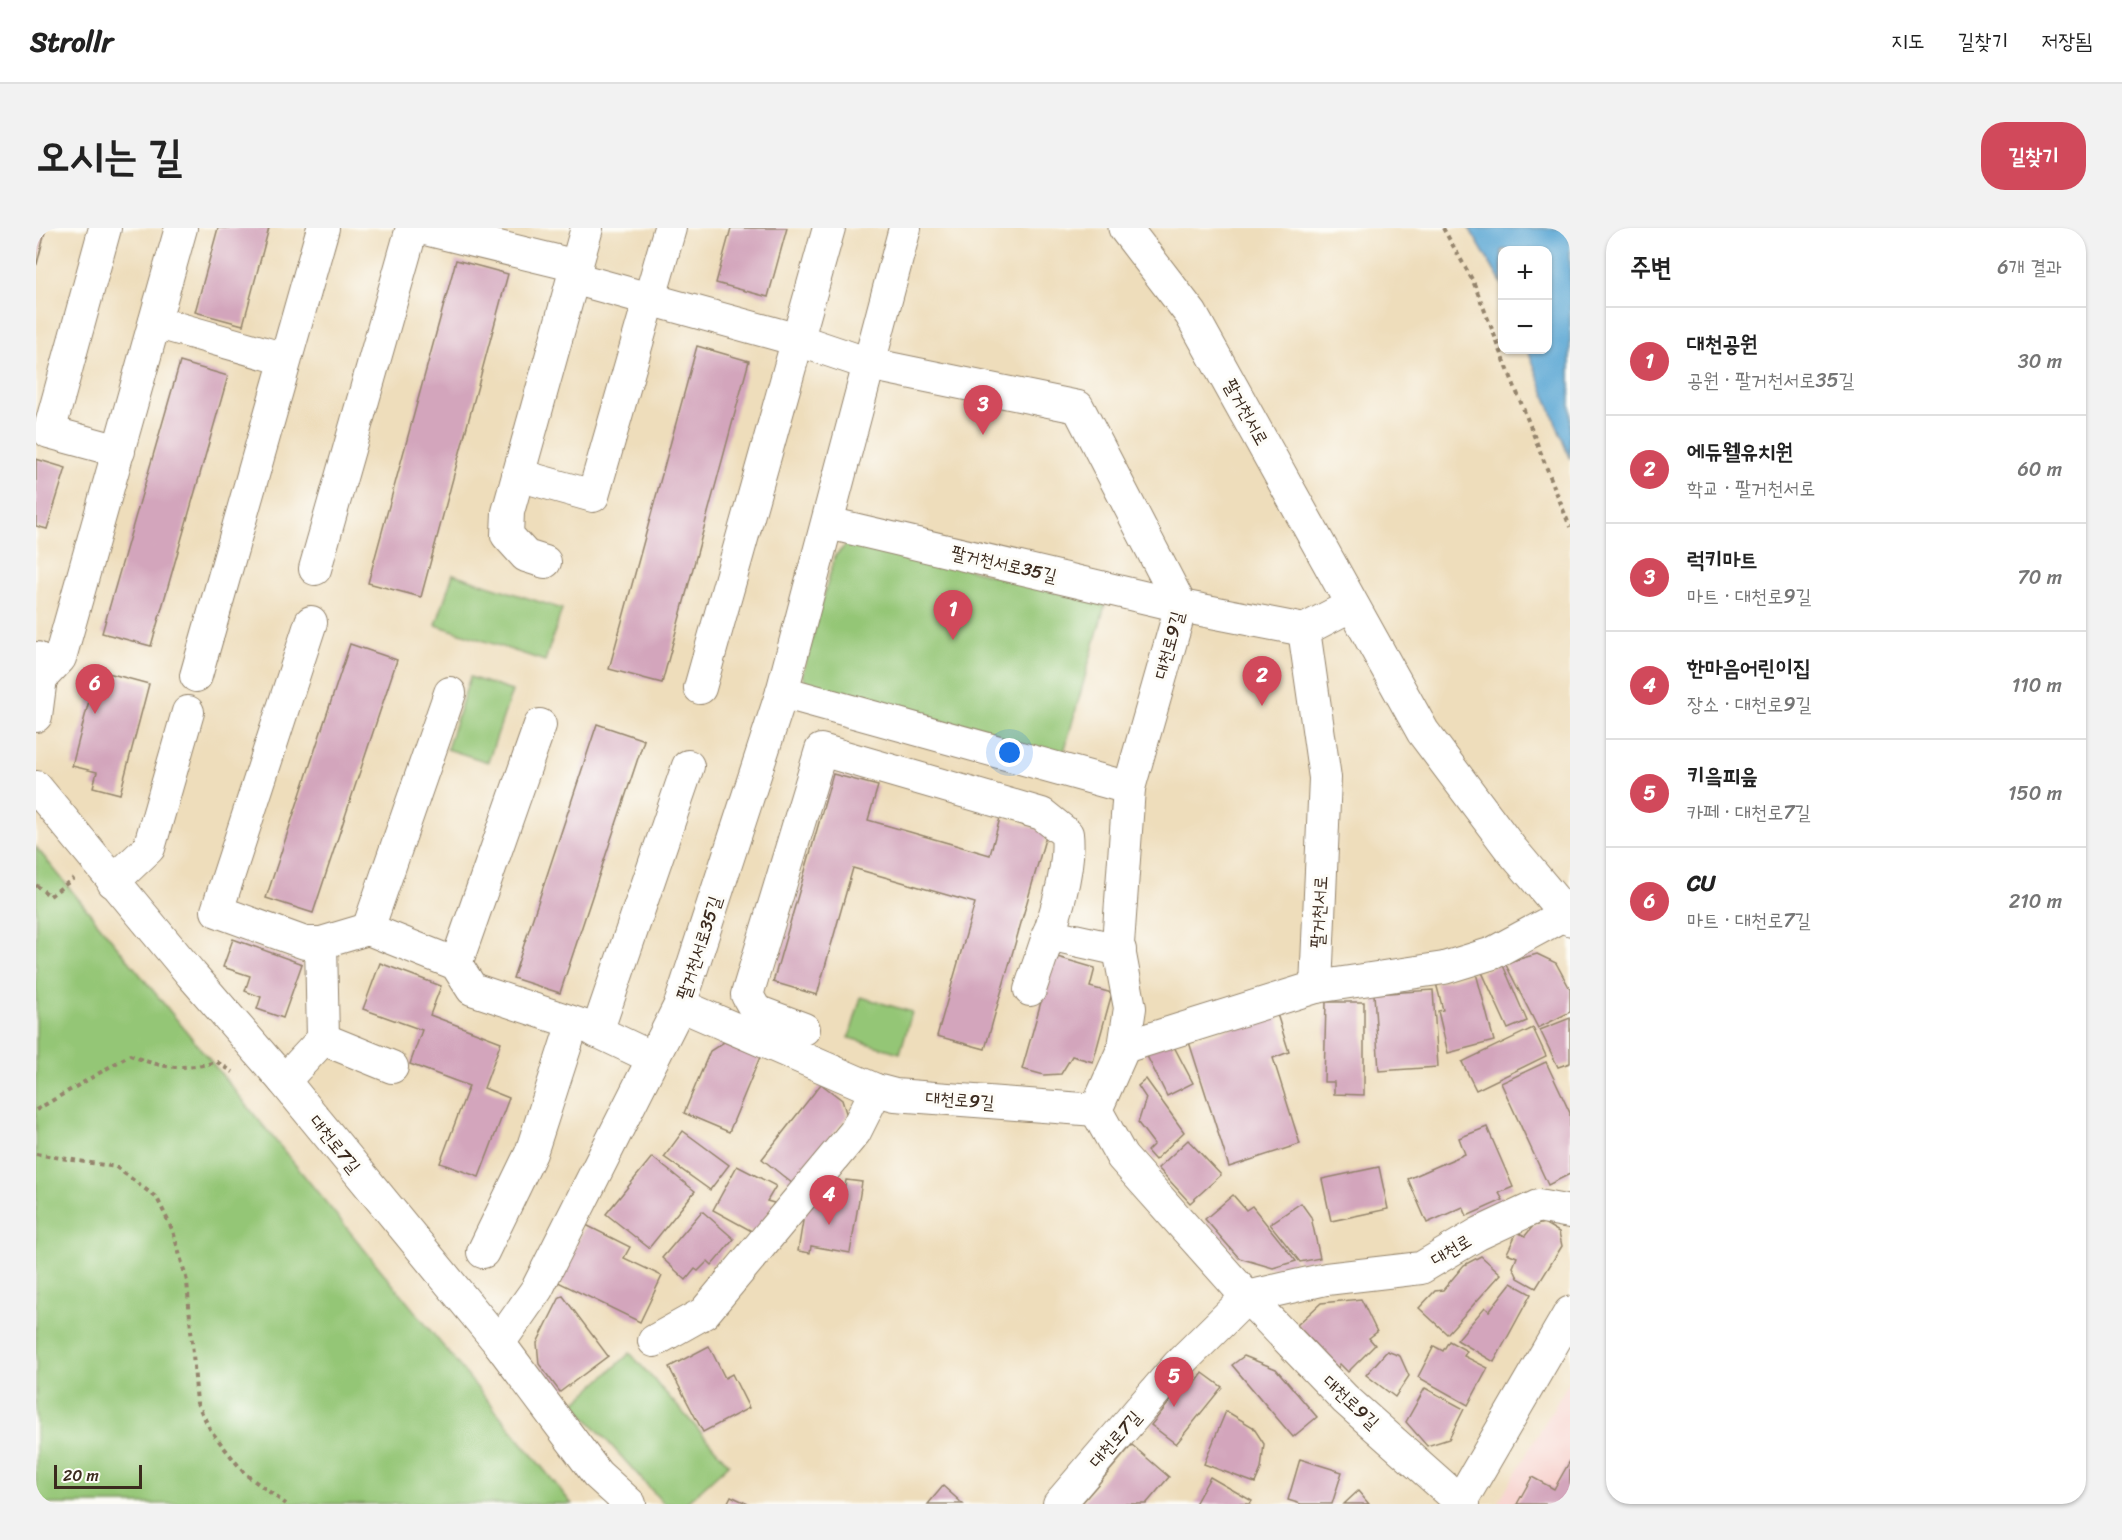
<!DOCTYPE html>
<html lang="ko">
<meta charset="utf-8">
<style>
body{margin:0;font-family:Sriracha,"Poor Story",sans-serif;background:#f2f2f2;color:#222}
.controls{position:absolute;right:18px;top:18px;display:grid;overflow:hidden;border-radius:12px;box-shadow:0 2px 4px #0004}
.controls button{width:54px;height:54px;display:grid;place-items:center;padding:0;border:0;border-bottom:2px solid #e0e0e0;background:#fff;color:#222;font:30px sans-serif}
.scale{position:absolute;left:18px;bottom:15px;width:88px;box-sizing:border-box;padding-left:6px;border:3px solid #3b2a1e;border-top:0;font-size:16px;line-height:21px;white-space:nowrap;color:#3b2a1e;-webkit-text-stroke:4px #fdfcf7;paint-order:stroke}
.you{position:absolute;left:974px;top:525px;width:21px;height:21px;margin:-15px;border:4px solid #fff;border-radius:50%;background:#1a73e8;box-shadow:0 0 0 9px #1a73e833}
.badge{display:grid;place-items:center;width:39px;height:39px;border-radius:50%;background:#d1495b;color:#fff;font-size:20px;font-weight:700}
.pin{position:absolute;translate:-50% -50px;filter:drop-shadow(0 2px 3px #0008)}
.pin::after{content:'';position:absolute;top:32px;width:21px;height:18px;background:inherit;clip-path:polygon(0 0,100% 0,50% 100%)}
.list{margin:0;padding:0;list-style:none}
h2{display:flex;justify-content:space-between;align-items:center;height:78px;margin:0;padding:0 24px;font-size:26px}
h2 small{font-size:20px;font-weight:400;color:#767676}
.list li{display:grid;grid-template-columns:39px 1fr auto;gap:18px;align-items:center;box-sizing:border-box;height:108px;padding:0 24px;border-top:2px solid #e0e0e0}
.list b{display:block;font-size:22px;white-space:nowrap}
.list p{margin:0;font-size:20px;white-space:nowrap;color:#767676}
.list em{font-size:20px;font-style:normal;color:#767676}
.map{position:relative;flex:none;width:1534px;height:1276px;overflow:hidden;border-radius:24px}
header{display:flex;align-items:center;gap:36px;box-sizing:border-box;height:84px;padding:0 30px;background:#fff;border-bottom:2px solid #e0e0e0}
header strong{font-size:28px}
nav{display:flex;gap:33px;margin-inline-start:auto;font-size:21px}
.intro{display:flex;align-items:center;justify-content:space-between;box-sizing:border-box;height:144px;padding:0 36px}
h1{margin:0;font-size:42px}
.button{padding:15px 27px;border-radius:24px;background:#d1495b;color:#fff;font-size:21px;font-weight:700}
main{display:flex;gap:36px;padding:0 36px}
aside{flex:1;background:#fff;border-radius:24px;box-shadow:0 2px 4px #0004}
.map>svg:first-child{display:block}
</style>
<header>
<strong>Strollr</strong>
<nav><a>지도</a><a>길찾기</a><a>저장됨</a></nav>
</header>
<div class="intro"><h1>오시는 길</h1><a class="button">길찾기</a></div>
<main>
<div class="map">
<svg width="1534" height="1276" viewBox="0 0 1534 1276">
<rect width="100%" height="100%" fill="#fdfcf7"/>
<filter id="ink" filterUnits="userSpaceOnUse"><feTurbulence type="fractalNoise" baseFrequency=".0167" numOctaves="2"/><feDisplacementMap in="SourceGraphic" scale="12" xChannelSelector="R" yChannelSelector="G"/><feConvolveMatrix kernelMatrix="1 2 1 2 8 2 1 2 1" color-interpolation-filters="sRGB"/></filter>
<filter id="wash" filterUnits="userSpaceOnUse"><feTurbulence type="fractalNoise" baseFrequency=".008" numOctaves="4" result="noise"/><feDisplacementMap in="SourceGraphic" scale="24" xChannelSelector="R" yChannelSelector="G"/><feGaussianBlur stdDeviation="1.35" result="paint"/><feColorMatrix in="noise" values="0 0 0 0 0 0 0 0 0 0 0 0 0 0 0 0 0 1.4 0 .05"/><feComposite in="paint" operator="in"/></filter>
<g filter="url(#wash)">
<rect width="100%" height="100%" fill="#edb"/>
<path fill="#f7d0cc" d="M1534,1152V1276H1465L1463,1273Z"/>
<g fill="#94c676" stroke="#68784a" stroke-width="1.5">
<path d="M825,313L1069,377L1027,528L771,458L766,447L799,328L810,317Z"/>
<path d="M417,346L526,381L509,433L400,397Z"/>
<path d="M434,449L476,463L452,534L411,521Z"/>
<path d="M0,619L536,1276H0Z"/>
<path d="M825,769L876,784L864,825L813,810Z"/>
<path d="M594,1125L693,1236L649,1276H628L538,1176Z"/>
</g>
<path fill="#5ba7d4" stroke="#4b6879" stroke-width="1.5" d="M1433,0H1534V232L1492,122H1512V22H1466V56Z"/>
<g id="blocks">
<g fill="#d3a5bc">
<path d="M0,0H10L1,36L0,35Z"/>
<path d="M182,0H233L207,97L159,84Z"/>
<path d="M695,0H751L732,69L680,55Z"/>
<path d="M420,32L472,46L385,369L332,355Z"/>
<path d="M661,118L713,133L626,455L573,441Z"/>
<path d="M144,134L192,148L115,418L66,405Z"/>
<path d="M0,231L30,240L11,301L0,298Z"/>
<path d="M314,416L361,432L277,685L230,670Z"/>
<path d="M61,442L113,456L84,566L57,559L61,544L36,538Z"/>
<path d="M561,496L608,512L524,765L477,750Z"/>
<path d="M797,546L842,558L832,592L954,627L964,590L1011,604L949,821L901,808L939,675L817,640L781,767L737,754Z"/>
<path d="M197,711L266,736L247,790L221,781L225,769L209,763L214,748L187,739Z"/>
<path d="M1501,726L1520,735L1534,761V784L1502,800L1469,735Z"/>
<path d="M1018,728L1059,740L1054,759L1076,765L1057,834L1036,828L1025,846L1008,847L986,841Z"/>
<path d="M344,735L405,758L394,787L465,814L448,860L473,870L443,949L404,935L433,858L374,836L386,802L327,781Z"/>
<path d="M1466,735L1491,793L1472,801L1446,744Z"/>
<path d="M1440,745L1458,813L1412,825L1402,783L1407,782L1400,755Z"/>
<path d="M1397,762L1402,839L1343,843L1338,766Z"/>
<path d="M1290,774H1328V867L1298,866V854H1288Z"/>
<path d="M1241,786L1253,824L1237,830L1264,916L1193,939L1153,814Z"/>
<path d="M1534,790V835L1522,839L1504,802Z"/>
<path d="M1497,800L1510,828L1440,862L1426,834Z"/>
<path d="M1134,811L1157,855L1131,868L1109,824Z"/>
<path d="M688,814L724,829L693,904L648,885L674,823Z"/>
<path d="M1510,834L1534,885V946L1512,957L1465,855Z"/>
<path d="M1110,851L1148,904L1119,932L1111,923L1118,916L1102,895L1110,870L1102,858Z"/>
<path d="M785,856L806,872L811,888L757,956L726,931Z"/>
<path d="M1451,899L1477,959L1463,965L1467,972L1431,988L1427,979L1391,995L1372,951L1429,926L1423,910Z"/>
<path d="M647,903L693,937L674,962L628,929Z"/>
<path d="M1152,912L1185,947L1154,975L1122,940Z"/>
<path d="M616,929L659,963L613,1020L570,986Z"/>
<path d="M701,938L740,958L731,973L738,975L721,1006L677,982Z"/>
<path d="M1343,939L1352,981L1295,993L1286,951Z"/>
<path d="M810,952L826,954L814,1025L775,1018L774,1025L762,1023L770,975L788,955L809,958Z"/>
<path d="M1197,967L1210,982L1216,978L1260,1033L1237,1040L1203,1030L1169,991Z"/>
<path d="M1265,975L1275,989L1284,1030L1264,1034L1234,996Z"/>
<path d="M666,983L698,1011L676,1037L672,1033L662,1043L659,1041L650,1052L626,1030Z"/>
<path d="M1508,995L1523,1004L1526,1018L1500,1060L1482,1050L1477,1039L1481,1029L1471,1025L1481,1004L1489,1008L1497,998Z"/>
<path d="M550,997L594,1019L588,1030L626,1048L604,1094L522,1054Z"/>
<path d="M1445,1028L1465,1046L1411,1106L1383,1080L1399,1063L1407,1062L1428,1037Z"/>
<path d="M1475,1055L1495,1066L1458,1134L1421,1112L1449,1079L1453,1083Z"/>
<path d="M527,1068L572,1128L524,1164L503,1136L501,1115L524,1069Z"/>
<path d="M1325,1071L1341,1104L1333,1110L1339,1117L1312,1144L1304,1136L1302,1140L1261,1097L1285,1075Z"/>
<path d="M1413,1113L1431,1123L1428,1128L1452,1140L1432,1177L1382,1149L1398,1118L1407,1123Z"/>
<path d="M673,1118L689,1150L696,1146L713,1180L667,1204L633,1139Z"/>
<path d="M1351,1123L1364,1128L1373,1148L1359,1169L1330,1147Z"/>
<path d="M1208,1128L1240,1141L1281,1189L1257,1209L1196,1137Z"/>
<path d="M1167,1145L1186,1159L1140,1216L1115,1197L1152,1151L1159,1156Z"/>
<path d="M1389,1160L1428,1181L1413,1211L1391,1218L1370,1194Z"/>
<path d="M1190,1183L1217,1199L1228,1216L1225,1241L1219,1255L1168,1236Z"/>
<path d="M1096,1217L1133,1249L1110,1276H1045Z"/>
<path d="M1264,1231L1306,1244L1296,1276H1265L1252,1272Z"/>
<path d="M1534,1233V1276H1481L1496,1249L1518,1261Z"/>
<path d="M1174,1249L1216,1273L1214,1276H1159Z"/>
<path d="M907,1258L927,1276H892Z"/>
<path d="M1322,1263L1333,1276H1308Z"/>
<path d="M695,1268L712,1276H691Z"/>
</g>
</g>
</g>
<g filter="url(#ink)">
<use href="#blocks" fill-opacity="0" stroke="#94846c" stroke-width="1.5"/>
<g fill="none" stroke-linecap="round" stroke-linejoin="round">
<defs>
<g id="minor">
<path d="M69,0L13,204L83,223"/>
<path d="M385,0L541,38"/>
<path d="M537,50L762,112L833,136L1042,179L1145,378L1093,560L1082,716L1094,780L1088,819L1060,882"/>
<path d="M119,94L249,131"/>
<path d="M482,247L557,268L634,0"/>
<path d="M792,295L1145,378L1268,402"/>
<path d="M509,334L490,328L471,307L472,284L551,0"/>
<path d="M279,341L376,0"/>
<path d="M275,394L181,683L269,715H285L332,701L420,736L436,761L554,800L617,830"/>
<path d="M1268,402L1289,550L1280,759"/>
<path d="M1268,402L1316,377"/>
<path d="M160,448L287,0"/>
<path d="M5,450L24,430L145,0"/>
<path d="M664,460L793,0"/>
<path d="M746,464L1093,560"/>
<path d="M0,488L5,450L1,430"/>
<path d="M0,559L155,746L248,853L463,1115L561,1246L594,1276"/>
<path d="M77,654L113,620L152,484"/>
<path d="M332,701L414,465"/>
<path d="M1012,706L1084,722"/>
<path d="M420,736L504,497"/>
<path d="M644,777L840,862L859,867L1060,882"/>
<path d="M768,801L720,783L711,767L785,522L1006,586L1031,606C1036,651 1008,718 994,762"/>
<path d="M561,804L652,538"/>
<path d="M287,811L356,839"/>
<path d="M1088,819L1280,759L1408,740L1457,725L1529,686"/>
<path d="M248,853L287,811L285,715"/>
<path d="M1060,882L1086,929L1211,1069L1309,1171L1427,1276"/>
<path d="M447,1024L495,925L537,795"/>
<path d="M618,1113L668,1085L819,904L840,862"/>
<path d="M463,1115L501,1061L644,777L746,464L869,0"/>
<path d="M1023,1276L1142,1137L1211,1069L1290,1051L1385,1040L1442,1006L1502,978L1534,984"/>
</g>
<g id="major">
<path d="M1089,0L1155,86L1387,504L1474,620L1534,691"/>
<path d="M1423,1276L1534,1085"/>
</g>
</defs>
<use href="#minor" stroke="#94846c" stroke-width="34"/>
<use href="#major" stroke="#94846c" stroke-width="35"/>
<g stroke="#94846c" stroke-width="4" stroke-dasharray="4.5 4.5" stroke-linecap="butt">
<path d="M1407,0L1437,53L1534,299"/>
<path d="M0,657L14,668L38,650"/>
<path d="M0,882L94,827C128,841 145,842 181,834L197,844"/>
<path d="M0,926L80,939L121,970L137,1003L151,1053L161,1175L175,1203L209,1246L250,1276"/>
</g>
<use href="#minor" stroke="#fff" stroke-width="32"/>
<use href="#major" stroke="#fff" stroke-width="33"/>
</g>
</g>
<g text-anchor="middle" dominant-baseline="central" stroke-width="6" stroke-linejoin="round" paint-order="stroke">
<g font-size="18" fill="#3b2a1e" stroke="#fdfcf7">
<text transform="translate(1210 184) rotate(61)">팔거천서로</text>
<text transform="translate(968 336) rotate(13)">팔거천서로35길</text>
<text transform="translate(1133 417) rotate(-75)">대천로9길</text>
<text transform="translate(1283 684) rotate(-87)">팔거천서로</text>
<text transform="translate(663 720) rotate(-72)">팔거천서로35길</text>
<text transform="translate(924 872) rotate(4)">대천로9길</text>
<text transform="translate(299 916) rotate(51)">대천로7길</text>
<text transform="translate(1415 1022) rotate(-31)">대천로</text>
<text transform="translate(1315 1174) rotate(43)">대천로9길</text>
<text transform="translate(1079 1211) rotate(-49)">대천로7길</text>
</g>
</g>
</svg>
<div class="controls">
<button>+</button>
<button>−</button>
</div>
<div class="scale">20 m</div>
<div class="you"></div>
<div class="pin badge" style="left:917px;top:412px">1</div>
<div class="pin badge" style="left:1226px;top:478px">2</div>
<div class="pin badge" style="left:947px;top:207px">3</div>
<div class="pin badge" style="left:793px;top:997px">4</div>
<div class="pin badge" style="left:1138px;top:1179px">5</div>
<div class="pin badge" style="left:59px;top:486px">6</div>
</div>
<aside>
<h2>주변<small>6개 결과</small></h2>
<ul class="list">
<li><span class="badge">1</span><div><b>대천공원</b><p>공원 · 팔거천서로35길</p></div><em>30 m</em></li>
<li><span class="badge">2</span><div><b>에듀웰유치원</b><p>학교 · 팔거천서로</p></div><em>60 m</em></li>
<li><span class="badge">3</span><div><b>럭키마트</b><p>마트 · 대천로9길</p></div><em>70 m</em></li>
<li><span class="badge">4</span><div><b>한마음어린이집</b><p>장소 · 대천로9길</p></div><em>110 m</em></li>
<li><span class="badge">5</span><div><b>키읔피읖</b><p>카페 · 대천로7길</p></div><em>150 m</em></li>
<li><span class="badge">6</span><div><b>CU</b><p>마트 · 대천로7길</p></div><em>210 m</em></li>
</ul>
</aside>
</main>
